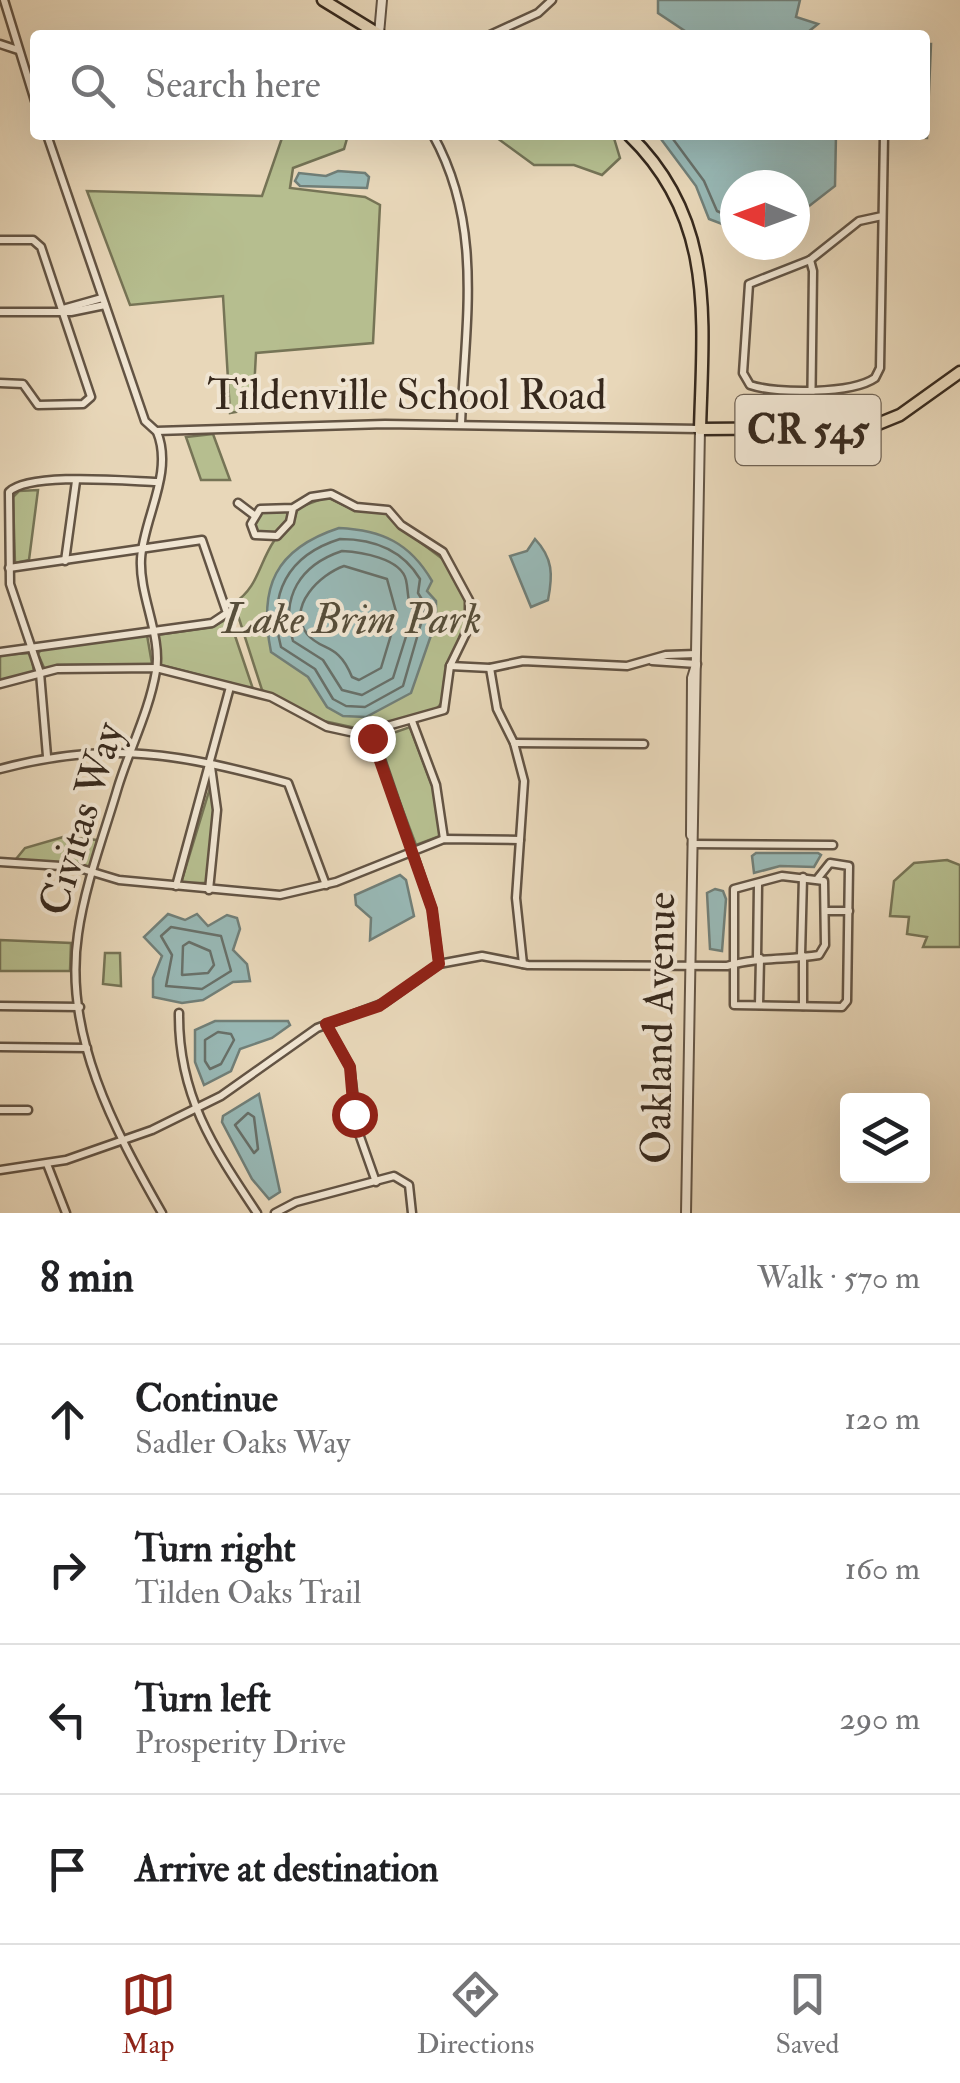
<!DOCTYPE html>
<meta charset="utf-8">
<style>
body{margin:0;font-family:"IM FELL Double Pica",serif;background:#f6f6f6;color:#202124}
.controls{position:absolute;right:30px;bottom:30px;display:grid;overflow:hidden;border-radius:10px;box-shadow:0 10px 40px #0002}
.controls button{width:90px;height:90px;display:grid;place-items:center;padding:0;border:0;border-bottom:2px solid #e0e0e0;background:#fff;color:#202124;font:50px sans-serif}
.compass{position:absolute;left:720px;top:170px;width:90px;height:90px;border-radius:50%;background:#fff;box-shadow:0 10px 40px #0002;rotate:271deg}
.stop{position:absolute;width:30px;height:30px;margin:-22px;border:8px solid #8f2418;border-radius:50%;background:#fff}
.stop.end{background:#8f2418;border-color:#fff;box-shadow:0 2px 10px #0008}
.list{margin:0;padding:0;list-style:none}
h2{display:flex;justify-content:space-between;align-items:center;height:130px;margin:0;padding:0 40px;font-size:42px}
h2 small{font-size:32px;font-weight:400;color:#757577}
.list li{display:grid;grid-template-columns:65px 1fr auto;gap:30px;align-items:center;box-sizing:border-box;height:150px;padding:0 40px;border-top:2px solid #e0e0e0}
.list b{display:block;font-size:38px;white-space:nowrap}
.list p{margin:0;font-size:32px;white-space:nowrap;color:#757577}
.list em{font-size:32px;font-style:normal;color:#757577}
.icon{flex:none;width:55px;height:55px;fill:none;stroke:currentColor;stroke-width:2;stroke-linecap:round;stroke-linejoin:round}
.map{position:relative;flex:none;width:960px;height:1213px;overflow:hidden}
.search{position:absolute;background:#fff;box-shadow:0 10px 40px #0002;left:30px;right:30px;top:30px;height:110px;display:flex;align-items:center;gap:25px;box-sizing:border-box;padding:0 35px;border-radius:10px;color:#757577;font-size:38px}
.sheet{height:730px;background:#fff}
nav{display:flex;justify-content:space-around;align-items:center;box-sizing:border-box;height:140px;border-top:2px solid #e0e0e0;background:#fff;font-size:28px;color:#757577}
nav a{display:grid;justify-items:center;gap:5px}
nav .on{color:#8f2418}
.map>svg:first-child{display:block}
</style>
<div class="map">
<svg width="960" height="1213" viewBox="0 0 960 1213">
<rect width="100%" height="100%" fill="#e8d7b9"/>
<filter id="stains"><feTurbulence type="fractalNoise" baseFrequency=".002" numOctaves="4"/><feColorMatrix values="0 0 0 0 .2 0 0 0 0 .09 0 0 0 0 .02 0 0 0 .5 -.17"/></filter>
<radialGradient id="worn" r=".72"><stop offset=".6" stop-color="#630" stop-opacity="0"/><stop offset="1" stop-color="#630" stop-opacity=".3"/></radialGradient>
<g fill="#b6be8f" stroke="#767456" stroke-width="2.5">
<path d="M283,135H348L344,149L293,168L290,188L365,197L380,205L373,343L256,353L253,409L230,413L223,296L130,305L87,191L262,196Z"/>
<path d="M493,135H613L620,158L602,175L574,165H534Z"/>
<path d="M213,434L230,480H201L186,437Z"/>
<path d="M38,490L29,560L15,563L13,497L19,491Z"/>
<path d="M327,497L354,510H382L394,516L400,527L444,560L462,589L468,613L444,681L443,701L434,712L365,730L319,720L262,690L234,603C258,588 259,563 274,541C285,527 295,528 297,508Z"/>
<path d="M287,510L290,518L277,534L257,533L254,525L261,513Z"/>
<path d="M229,618L253,689L161,665L157,635L212,627Z"/>
<path d="M147,635L152,664L57,665L45,670L38,654L41,649Z"/>
<path d="M31,653L34,672L0,682V655Z"/>
<path d="M410,727L434,791L440,836L416,845L376,739Z"/>
<path d="M210,788L215,810L207,883H181Z"/>
<path d="M63,837L97,840L92,868L16,859L25,848Z"/>
<path d="M947,860L960,865V947H923L927,937L907,934L909,917L890,916L894,881L914,863Z"/>
<path d="M0,940L71,943L70,971H0Z"/>
<path d="M105,953H120L121,986L103,984Z"/>
</g>
<g fill="#98b8b5" stroke="#717f78" stroke-width="2.5">
<path d="M658,0H800L796,17L818,24L808,32L819,35H691L658,13Z"/>
<path d="M925,44H931L927,138L904,137L925,135Z"/>
<path d="M658,135H836L835,186L795,217V185H735V229L709,219L696,186Z"/>
<path d="M338,171L365,173L369,177L367,188L300,186L295,181L299,173L326,176Z"/>
<path d="M339,528C382,530 410,543 432,581L427,591L436,601V621L411,693L366,717L343,716L327,707L308,677L271,652C258,587 275,549 339,528Z"/>
<path d="M535,539C553,558 553,575 548,600L531,607L510,556L527,551Z"/>
<path d="M756,853H818L821,855L814,867L780,866L754,873L752,856Z"/>
<path d="M400,875L406,880L414,916L370,940L371,918L356,905L355,895Z"/>
<path d="M715,889L723,891L726,899L722,951L710,949L707,893Z"/>
<path d="M168,914L185,920L197,914L208,926L227,915L237,918L240,929L233,950L247,964L250,981L233,982L203,1000L182,1003L153,997V978L162,956L144,937Z"/>
<path d="M215,1021H288L290,1025L272,1038L240,1049L231,1071L204,1085L195,1062V1030Z"/>
<path d="M259,1094L280,1192L269,1199L252,1179L222,1122L223,1116Z"/>
</g>
<g fill="none" stroke-linecap="round" stroke-linejoin="round">
<g stroke="#687069" stroke-width="2.5">
<path d="M670,135L704,181L717,211L735,219"/>
<path d="M340,539C373,539 402,549 420,579L418,593L426,606L403,686L365,707L346,706L333,699L315,669L281,647C267,594 288,555 340,539Z"/>
<path d="M342,551C360,552 401,558 406,580C409,593 406,599 414,611L393,678L362,695L342,690L323,660L293,641C280,597 300,565 342,551Z"/>
<path d="M344,566L387,579L397,615L381,668L359,680L352,677C338,642 322,652 307,634C286,606 321,574 344,566Z"/>
<path d="M171,927L221,936L231,971L202,989L166,986L172,955L161,936Z"/>
<path d="M189,942L210,951L214,965L208,973L182,975L183,946Z"/>
<path d="M218,1032L231,1034L234,1040L221,1064L210,1069L205,1061V1040Z"/>
<path d="M248,1113L254,1117L258,1149L254,1153L235,1125Z"/>
</g>
<defs>
<g id="minor">
<path d="M4,0L35,101"/>
<path d="M490,35L538,13L552,0"/>
<path d="M0,44L18,50"/>
<path d="M47,135L145,421L156,431L385,424L700,429"/>
<path d="M433,135C484,227 465,322 461,424"/>
<path d="M882,216L859,221L810,260L749,284L743,373L750,385C777,394 852,394 875,378L880,368L884,135"/>
<path d="M0,240H33L41,247L91,397L83,404L38,405L23,384L0,383"/>
<path d="M810,260L813,271L811,429"/>
<path d="M63,309L102,298"/>
<path d="M0,312H71L105,305"/>
<path d="M157,432C174,473 143,519 141,559C139,596 162,635 156,671C149,712 130,748 118,787C104,835 85,884 78,934C63,1034 114,1129 162,1213"/>
<path d="M238,503L254,515"/>
<path d="M65,561L76,481"/>
<path d="M0,652L212,623L227,613L202,540L9,568"/>
<path d="M652,661L697,664"/>
<path d="M450,666L490,668L523,661L627,666L666,655L696,654"/>
<path d="M490,668L497,709L514,743L524,781L516,898L523,964"/>
<path d="M0,684L57,669L156,668L271,697L327,727L359,734L444,710L450,666L469,627V600L443,552L401,525L388,510L356,507L331,494L311,497L293,508L260,509L251,524L255,535L277,536L290,522L293,508"/>
<path d="M412,721L436,785L444,839"/>
<path d="M372,733L432,909L439,964"/>
<path d="M514,743L644,744"/>
<path d="M47,756L40,673L10,584L9,492C29,472 127,481 157,482"/>
<path d="M0,769C109,740 182,754 288,783L326,885"/>
<path d="M692,844L833,845"/>
<path d="M0,862L76,867L119,880L280,895L336,882L444,839L520,840"/>
<path d="M176,886L230,687"/>
<path d="M209,890L217,810L211,767"/>
<path d="M825,911H849"/>
<path d="M801,955L803,877"/>
<path d="M757,958L758,885"/>
<path d="M759,1005L760,958"/>
<path d="M0,1006L80,1007"/>
<path d="M803,1006V956"/>
<path d="M179,1013C178,1095 213,1147 257,1213"/>
<path d="M326,1024L350,1067L358,1131L376,1182"/>
<path d="M0,1047L87,1048"/>
<path d="M0,1110H28"/>
<path d="M47,1164L66,1213"/>
<path d="M0,1170L66,1160L152,1130L221,1096L317,1028L384,1003L439,964L482,956L528,965L727,966C758,957 788,960 819,955L825,945L824,881L782,876L734,889V959C734,974 734,990 734,1005L842,1007L847,1001L849,866L830,863L818,878"/>
<path d="M275,1213L296,1202L394,1176L409,1185L412,1213"/>
</g>
<g id="tertiary">
<path d="M379,34L382,0"/>
<path d="M691,835L692,678L696,665"/>
<path d="M686,1213L700,429"/>
</g>
<g id="primary">
<path d="M323,0L380,35"/>
<path d="M629,135C716,219 703,318 700,429L868,428L900,415L960,372"/>
</g>
</defs>
<use href="#minor" stroke="#635444" stroke-width="11"/>
<use href="#tertiary" stroke="#635444" stroke-width="12"/>
<use href="#primary" stroke="#37291d" stroke-width="15"/>
<use href="#minor" stroke="#f0e5d2" stroke-width="6"/>
<use href="#tertiary" stroke="#f0e5d2" stroke-width="8"/>
<use href="#primary" stroke="#e8d7b9" stroke-width="10"/>
</g>
<g fill="none" stroke-linecap="round" stroke-linejoin="round">
<path stroke="#8f2418" stroke-width="12" d="M354,1114L350,1067L326,1024L379,1006L439,964L432,909L372,738"/>
</g>
<g text-anchor="middle" dominant-baseline="central" stroke-width="8" stroke-linejoin="round" paint-order="stroke">
<rect fill="#f0e5d2" stroke="#6e6153" stroke-width="2.5" x="735.5" y="395" width="145" height="70" rx="8"/>
<g font-size="40" font-weight="bold" fill="#37291d">
<text x="808" y="430">CR 545</text>
</g>
<g font-size="42" fill="#37291d" stroke="#f0e5d2">
<text x="407" y="396">Tildenville School Road</text>
<text transform="translate(82 819) rotate(-73)">Civitas Way</text>
<text transform="translate(659 1028) rotate(-89)">Oakland Avenue</text>
</g>
<g font-size="42" font-style="italic" fill="#574e3a" stroke="#f0e5d2">
<text x="352" y="620">Lake Brim Park</text>
</g>
</g>
<rect width="100%" height="100%" filter="url(#stains)"/>
<rect width="100%" height="100%" fill="url(#worn)"/>
</svg>
<div class="controls">
<button><svg class="icon" aria-label="layers" viewBox="0 0 24 24"><path d="M12 4l9 5-9 5-9-5zM3 14l9 5 9-5"/></svg></button>
</div>
<svg class="compass" viewBox="-18 -18 36 36"><path d="M0-13l5 13h-10z" fill="#e53935"/><path d="M0 13l5-13h-10z" fill="#757577"/></svg>
<div class="stop" style="left:354px;top:1114px"></div>
<div class="stop end" style="left:372px;top:738px"></div>
<div class="search"><svg class="icon" aria-label="search" viewBox="0 0 24 24"><circle cx="10" cy="10" r="6"/><path d="M15 15l6 6"/></svg>Search here</div>
</div>
<section class="sheet">
<h2>8 min<small>Walk · 570 m</small></h2>
<ul class="list">
<li><svg class="icon" aria-label="ahead" viewBox="0 0 24 24"><path d="M12 20V5M6 11l6-6 6 6"/></svg><div><b>Continue</b><p>Sadler Oaks Way</p></div><em>120 m</em></li>
<li><svg class="icon" aria-label="right" viewBox="0 0 24 24"><path d="M7 20v-9h11M14 6l5 5-5 5"/></svg><div><b>Turn right</b><p>Tilden Oaks Trail</p></div><em>160 m</em></li>
<li><svg class="icon" aria-label="left" viewBox="0 0 24 24"><path d="M17 20v-9H6M10 6l-5 5 5 5"/></svg><div><b>Turn left</b><p>Prosperity Drive</p></div><em>290 m</em></li>
<li><svg class="icon" aria-label="arrive" viewBox="0 0 24 24"><path d="M6 21V4h12l-3 4 3 4H6"/></svg><div><b>Arrive at destination</b></div></li>
</ul>
</section>
<nav>
<a class="on"><svg class="icon" aria-label="map" viewBox="0 0 24 24"><path d="M3 6l6-2 6 2 6-2v14l-6 2-6-2-6 2zM9 4v14M15 6v14"/></svg>Map</a>
<a><svg class="icon" aria-label="directions" viewBox="0 0 24 24"><path d="M12 3l9 9-9 9-9-9zM9 14v-3h6M13 9l2 2-2 2"/></svg>Directions</a>
<a><svg class="icon" aria-label="saved" viewBox="0 0 24 24"><path d="M7 4h10v16l-5-4-5 4z"/></svg>Saved</a>
</nav>
